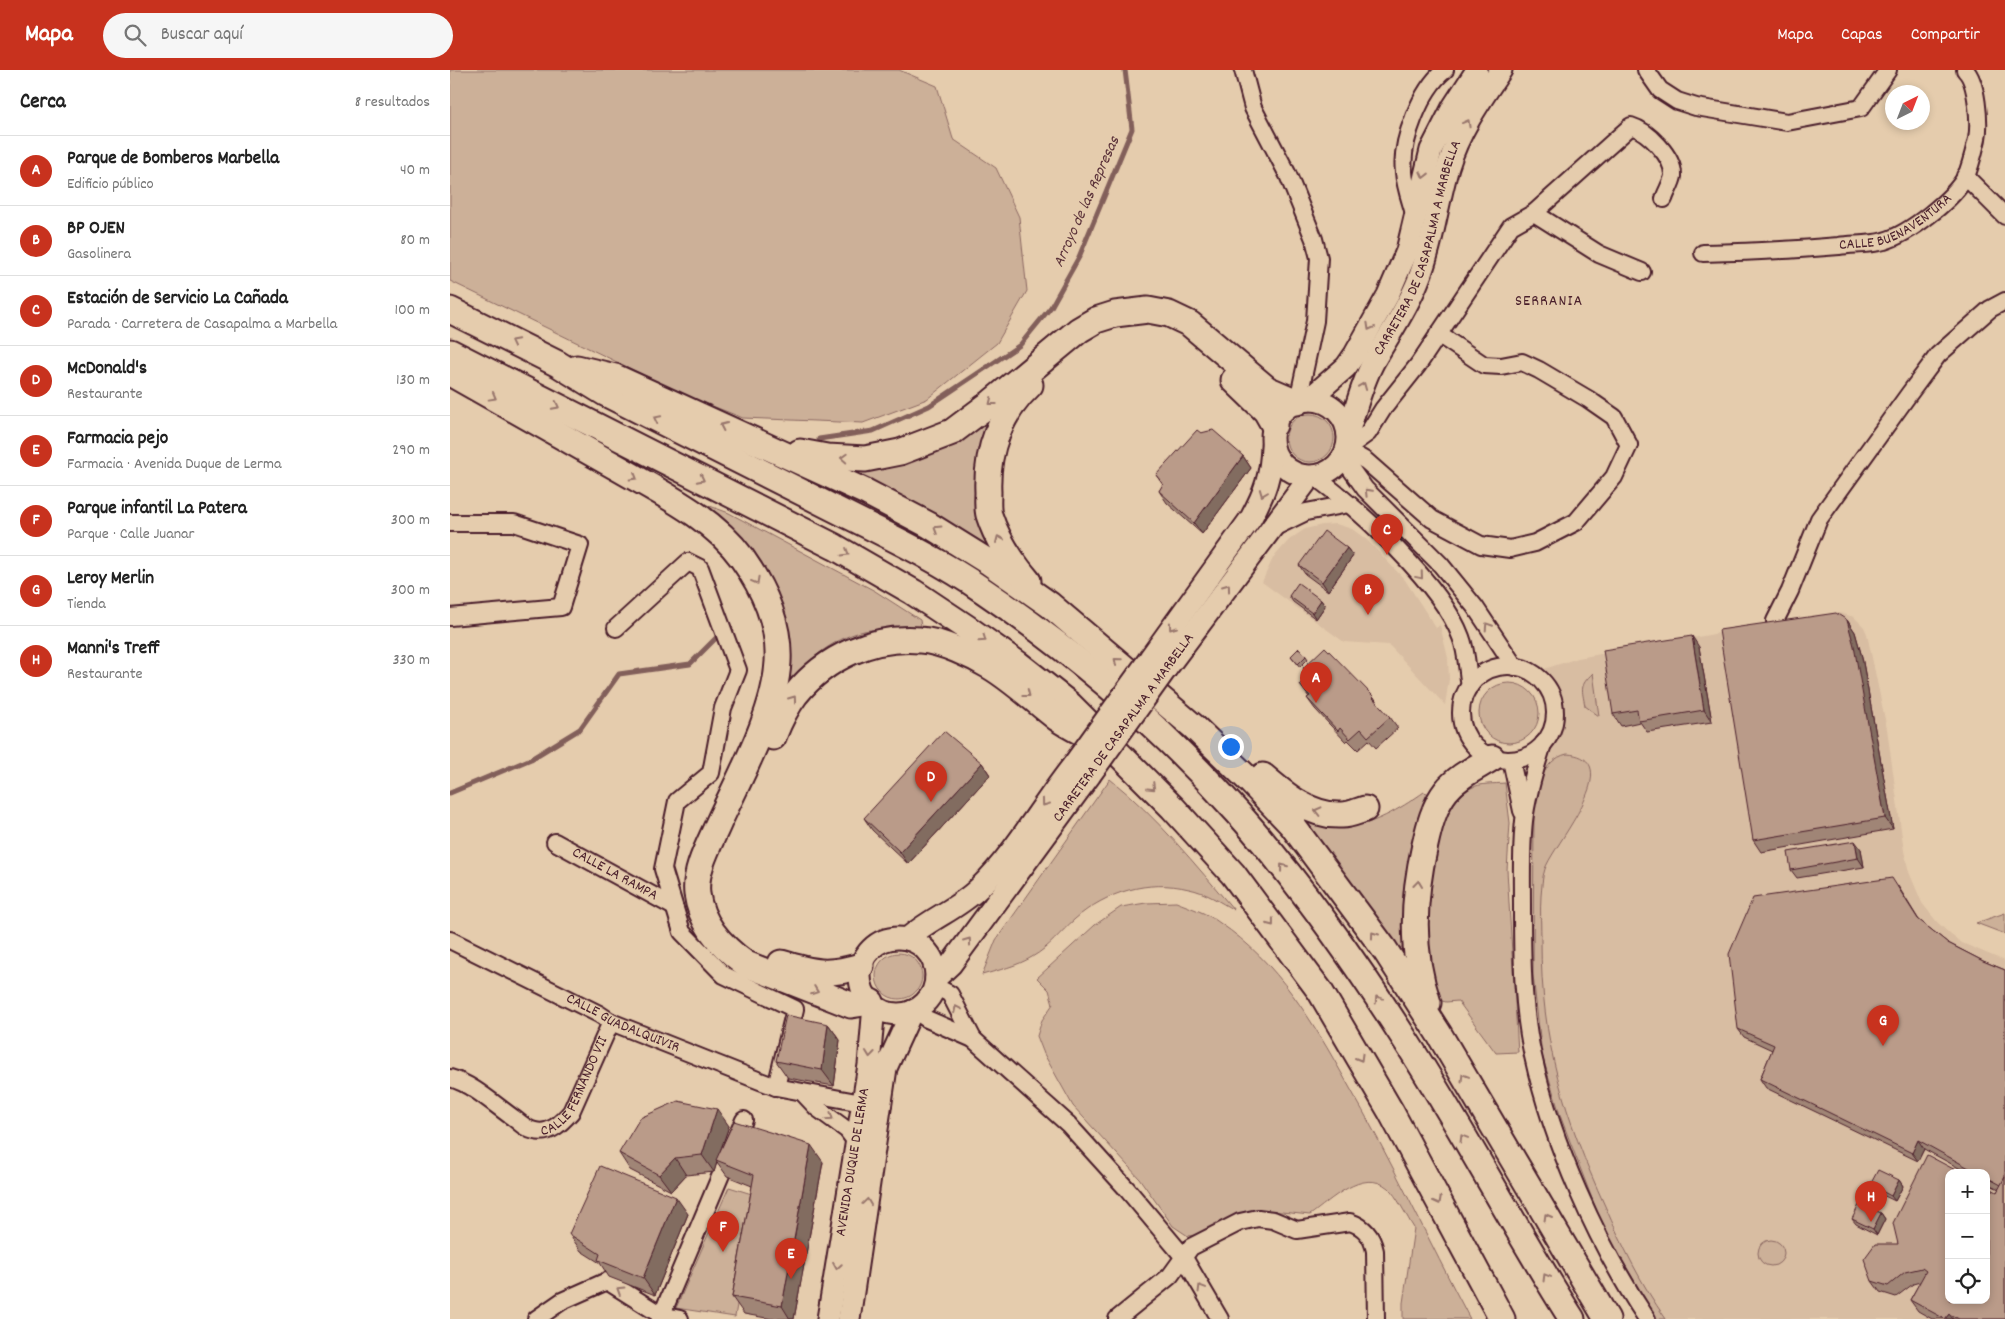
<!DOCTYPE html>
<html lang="es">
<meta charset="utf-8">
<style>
body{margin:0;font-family:Dekko,sans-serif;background:#f6f6f6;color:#222}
.controls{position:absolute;right:15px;bottom:15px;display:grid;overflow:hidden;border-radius:10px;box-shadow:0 2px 8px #0003}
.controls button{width:45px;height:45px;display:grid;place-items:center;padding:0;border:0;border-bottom:1px solid #e0e0e0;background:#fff;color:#222;font:25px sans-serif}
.compass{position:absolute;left:1435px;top:15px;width:45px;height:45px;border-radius:50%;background:#fff;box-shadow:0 2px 8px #0003;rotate:42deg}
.you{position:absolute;left:780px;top:676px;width:18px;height:18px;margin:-12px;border:4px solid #fff;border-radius:50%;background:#1a73e8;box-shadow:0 0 0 8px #1a73e833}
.badge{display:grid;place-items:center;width:32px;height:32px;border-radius:50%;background:#c8321e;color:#fff;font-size:16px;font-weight:700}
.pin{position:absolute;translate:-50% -41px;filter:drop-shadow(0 1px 2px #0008)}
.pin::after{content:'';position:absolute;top:26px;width:18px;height:15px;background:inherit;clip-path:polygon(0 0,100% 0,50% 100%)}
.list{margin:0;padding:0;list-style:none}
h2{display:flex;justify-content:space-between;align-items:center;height:65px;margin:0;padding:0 20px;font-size:21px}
h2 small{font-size:16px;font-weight:400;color:#767676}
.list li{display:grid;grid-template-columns:32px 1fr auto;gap:15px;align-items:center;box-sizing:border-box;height:70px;padding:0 20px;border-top:1px solid #e0e0e0}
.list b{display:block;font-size:19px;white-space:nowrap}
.list p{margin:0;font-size:16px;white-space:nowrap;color:#767676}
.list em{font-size:16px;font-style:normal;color:#767676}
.icon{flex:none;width:28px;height:28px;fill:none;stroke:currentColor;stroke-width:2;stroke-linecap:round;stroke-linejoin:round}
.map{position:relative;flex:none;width:1555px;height:1249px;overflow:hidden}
header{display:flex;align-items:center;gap:30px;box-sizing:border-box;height:70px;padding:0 25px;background:#c8321e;color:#fff}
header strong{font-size:24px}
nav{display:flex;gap:28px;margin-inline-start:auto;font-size:18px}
.search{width:350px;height:45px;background:#f6f6f6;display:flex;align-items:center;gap:12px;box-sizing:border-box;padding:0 18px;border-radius:28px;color:#767676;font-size:19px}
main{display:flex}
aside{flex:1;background:#fff}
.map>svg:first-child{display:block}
</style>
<header>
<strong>Mapa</strong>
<div class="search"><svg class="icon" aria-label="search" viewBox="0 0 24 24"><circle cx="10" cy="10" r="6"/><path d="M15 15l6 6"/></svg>Buscar aquí</div>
<nav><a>Mapa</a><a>Capas</a><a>Compartir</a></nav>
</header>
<main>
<aside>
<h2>Cerca<small>8 resultados</small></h2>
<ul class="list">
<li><span class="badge">A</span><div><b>Parque de Bomberos Marbella</b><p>Edificio público</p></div><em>40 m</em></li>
<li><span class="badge">B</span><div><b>BP OJEN</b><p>Gasolinera</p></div><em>80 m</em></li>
<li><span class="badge">C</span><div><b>Estación de Servicio La Cañada</b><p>Parada · Carretera de Casapalma a Marbella</p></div><em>100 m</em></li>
<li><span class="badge">D</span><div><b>McDonald's</b><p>Restaurante</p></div><em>130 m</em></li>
<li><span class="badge">E</span><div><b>Farmacia pejo</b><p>Farmacia · Avenida Duque de Lerma</p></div><em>290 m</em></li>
<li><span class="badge">F</span><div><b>Parque infantil La Patera</b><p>Parque · Calle Juanar</p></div><em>300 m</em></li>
<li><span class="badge">G</span><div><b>Leroy Merlin</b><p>Tienda</p></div><em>300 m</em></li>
<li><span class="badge">H</span><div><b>Manni's Treff</b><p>Restaurante</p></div><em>330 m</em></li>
</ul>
</aside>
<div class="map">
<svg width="1555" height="1249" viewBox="0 0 1555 1249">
<rect width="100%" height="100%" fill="#e5ccad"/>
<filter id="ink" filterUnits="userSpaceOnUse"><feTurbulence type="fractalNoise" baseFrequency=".02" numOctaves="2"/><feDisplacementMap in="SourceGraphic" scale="10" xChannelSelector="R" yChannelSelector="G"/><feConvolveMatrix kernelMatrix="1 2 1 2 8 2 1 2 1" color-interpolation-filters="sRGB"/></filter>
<g filter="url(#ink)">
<g fill="#d8bda2" fill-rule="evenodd">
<path d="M886,454L902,459L916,469L955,510L986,558L990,555L998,588L999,609L995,635L939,575L894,572L812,512L823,488L839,470L855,459L872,455Z"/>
<path d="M1390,543L1404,547L1414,557L1417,564L1437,659L1454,781L1459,802L1472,833L1487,852L1501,865L1512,873L1555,891V1249H1197L1153,1173L1083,985L1074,751L1061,690L1077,686L1093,674L1100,664L1104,652L1105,640L1103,629L1098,618L1082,603L1128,588L1259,565L1325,551ZM1499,1103H1536V1230H1499Z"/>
</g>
<g fill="#ccb098" stroke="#8b6862">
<path d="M0,0H449L487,16L503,69L546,98L569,147L577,221L547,273L477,329L413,353L293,348L237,326L0,211Z"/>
<path d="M540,343L543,352V483L474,439L398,399Z"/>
<circle cx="860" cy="368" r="24"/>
<path d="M257,435L279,443L425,521L470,550L471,556C455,561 431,557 414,561C381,569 354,593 334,619C335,601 338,583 337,565C336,514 292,468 257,435Z"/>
<path d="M1143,603L1149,646L1135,636C1132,619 1129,616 1143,603Z"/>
<circle cx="1059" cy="643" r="30"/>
<path d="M1117,684C1180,688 1103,775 1095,799C1092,807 1092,817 1091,826C1090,840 1091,856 1091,871C1091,971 1114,1046 1155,1136C1172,1175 1191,1214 1216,1249H1207L1161,1171L1146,1139L1111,1048L1092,985L1083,905L1084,742C1086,719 1092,690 1117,684Z"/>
<path d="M660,709C707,747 745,794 784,840C770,832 755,822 739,819C698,809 656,822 625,849C610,862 600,877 582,887C567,896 549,900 532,905L546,870Z"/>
<path d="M1055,713L1060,753L1057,800L1068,982L1046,983L1008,931L996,932L988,930C984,920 979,908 978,897C975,856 979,739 1021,718C1030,713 1045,714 1055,713Z"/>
<path d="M974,722L980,724L955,876L949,878L861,760L847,745C866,749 885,755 904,755C925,755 957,734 974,722Z"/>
<path d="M726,832C741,838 757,843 770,853C828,892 863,952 896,1011C941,1089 978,1170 1020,1249H953V1233L964,1158C958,1149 946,1124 938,1118C913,1097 880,1131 860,1145L822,1141L788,1144L754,1164L738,1166L723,1156L689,1108L623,1036L594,984L587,966L592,950L603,934L599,920L587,908L645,855L671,837L696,833Z"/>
<path d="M1555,843V864L1526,853Z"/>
<circle cx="449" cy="906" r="23"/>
<path d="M279,1117L305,1125L285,1247L226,1238Z"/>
<circle cx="1321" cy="1183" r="13"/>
</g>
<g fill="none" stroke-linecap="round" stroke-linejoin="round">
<g stroke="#825e5a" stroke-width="5">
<path d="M369,369L423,361L479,336L570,275L601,237L629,187L682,59L675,0"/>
<path d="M0,723L81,689L130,659L169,604L240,594L269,565"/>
</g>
<defs>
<g id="minor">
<path d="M793,0L803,38L838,105L864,169L869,188L865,251L848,331"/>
<path d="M1196,0L1210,20L1227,31L1246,37L1337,52L1411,38L1438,0"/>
<path d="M1515,106L1555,146"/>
<path d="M1084,143L1149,184L1192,202"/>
<path d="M965,147C961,132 955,117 954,102C950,72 971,19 995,0"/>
<path id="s1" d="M1253,183C1299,182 1344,180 1389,176C1403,174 1421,175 1434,171C1459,164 1504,129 1516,106C1521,95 1524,81 1527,69C1530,53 1527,11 1515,0"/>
<path d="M899,372L907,371L918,363L933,339L968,295L1061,156L1084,143L1181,56C1198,61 1224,87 1223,106C1222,113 1216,122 1214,129"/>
<path d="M897,380L916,391L982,449L1031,475L1060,479L1085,473L1126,452L1164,407L1179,375L1164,347L1138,329L1089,300L1072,292L1051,296L1034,295L988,264"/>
<path d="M893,388L915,419L991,495L1025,537L1065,597"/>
<path d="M865,407C909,439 992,515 1011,567C1017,582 1017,600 1020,616"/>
<path d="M0,453H64L130,475L111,537L0,547"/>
<path d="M823,458L856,442L899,434"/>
<path d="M1325,551L1340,521L1369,449L1459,324L1488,285L1540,239L1555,231"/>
<path d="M166,558L238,492L250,498L288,600L273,638L261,703L227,731L213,799L232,862L274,905L345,939L326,1017"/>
<circle cx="1058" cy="643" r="47"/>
<path d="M1093,674C1085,699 1077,725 1074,751C1071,778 1072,807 1072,834C1072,884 1072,937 1083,986C1102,1073 1147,1174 1197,1249"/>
<path d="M1061,690L1072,741"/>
<path id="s2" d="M105,772L224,837"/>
<path id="s3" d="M0,870L149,944L161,952L310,1011L326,1017L412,1033"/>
<path d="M485,916L500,924L523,969"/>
<path d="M464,940L477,949L523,969L618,1054L676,1118L733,1186L770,1249"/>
<path id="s4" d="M0,1008C23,1014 46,1036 65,1049C71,1054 78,1060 85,1061C100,1065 112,1052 121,1042L161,952"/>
<path d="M352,1022L367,1038L397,1060L406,1072"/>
<path d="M86,1249L112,1231L157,1211L211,1245L230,1249"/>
<path d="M210,1249L294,1050"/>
<path d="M667,1249L720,1206L741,1177L790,1152L808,1148L823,1150L847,1160L900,1152C915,1157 922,1166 925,1181L926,1249"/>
</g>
<g id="major">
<circle cx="860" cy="368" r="38"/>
<path d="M858,330L896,297L905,284L938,225L957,181L981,80L1003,37L1027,0"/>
<path id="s5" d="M898,363C906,338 912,313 924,291C939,265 957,239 968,211C983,174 987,134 998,97C1009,61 1030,31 1051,0"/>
<path d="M700,588L801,448C815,422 821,406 822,376"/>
<path d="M716,599L860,407"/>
<circle cx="448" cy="906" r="38"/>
<path d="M457,869C479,849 508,839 529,818C566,782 592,734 624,694"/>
<path d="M486,908L501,894L640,705"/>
<path id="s6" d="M378,1249L419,995L424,935"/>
<path d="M399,1249L436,998L462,941"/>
</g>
<g id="highway">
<path d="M0,240L108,294L155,323C229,360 303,397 377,435C430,462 485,487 534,521C627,584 713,659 788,743C851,814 905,891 956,971C1014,1061 1064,1158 1122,1249"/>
<path d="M0,282L385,477L463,522L517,558L568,594L620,635L723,738L783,804L870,921L941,1042L1052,1249"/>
<path d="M127,298L165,307L416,422L479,455L540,493L600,535L744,657L801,712L842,755L935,880L989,964L1157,1249"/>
<path d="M0,303C57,335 114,367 170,399C213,424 263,448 292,488C314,519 330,554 328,592C325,644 291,704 269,752C260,773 244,800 247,824C251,854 272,877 296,894L401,935L421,932"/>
<path d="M784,310L816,341L824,355"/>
<path d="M350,382L377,387L415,389L450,382L502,362L542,332L629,260L646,250L665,244L698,240L719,244L740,254L817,319L847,332"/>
<path d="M578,511C561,491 547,470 539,445C537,438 538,429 538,422C536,381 550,343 580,315"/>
<path d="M323,667C329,652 336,637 346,624C376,587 422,566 470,570C491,571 523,586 541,597C564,611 585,631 607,648C617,655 629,661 640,667"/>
<path d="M813,706C835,725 861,747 892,745C900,745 908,741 915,739"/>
<path d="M331,893C364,903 378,906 411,896"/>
<path d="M978,933C960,882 963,827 975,775C979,757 984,736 996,721C1008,706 1026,698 1042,688"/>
</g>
</defs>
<use href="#minor" stroke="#4a1f2b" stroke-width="20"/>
<use href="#major" stroke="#4a1f2b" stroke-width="25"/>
<use href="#highway" stroke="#4a1f2b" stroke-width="29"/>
<use href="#minor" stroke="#e5ccad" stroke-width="16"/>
<use href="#major" stroke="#e5ccad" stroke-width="21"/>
<use href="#highway" stroke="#e5ccad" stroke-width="25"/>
<defs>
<g id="major-bridge">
<path d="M624,694L700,588"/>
<path d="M640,705L716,599"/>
</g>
</defs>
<use href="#major-bridge" stroke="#4a1f2b" stroke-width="25" stroke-linecap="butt"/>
<use href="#major-bridge" stroke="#e5ccad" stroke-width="21"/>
</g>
<g fill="#a08576" stroke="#4a1f2b">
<path d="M751,363L793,386L801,398L752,464L717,433L709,421L713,415L706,405Z"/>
<path d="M897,478L903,486L878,521L855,504L849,495Z"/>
<path d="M839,526L871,530L875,536L866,549L843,532Z"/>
<path d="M1397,550L1405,562L1412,587L1443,759L1311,782L1303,770Z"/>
<path d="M1249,577L1262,652L1197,662L1190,652L1171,656L1163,644Z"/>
<path d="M841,586H856L858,589L850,597Z"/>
<path d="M853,598L924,627L930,637L940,647L948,658L926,678L919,670L908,680L898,670L896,672L865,639L857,628L859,627L850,615L860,607Z"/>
<path d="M532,693L540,705L458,794L422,760L414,748Z"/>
<path d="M1411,779L1414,797L1347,808L1341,800Z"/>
<path d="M1448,816L1469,850L1498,873L1533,891L1555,900V1249H1482L1468,1241L1460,1230L1470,1212L1463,1214L1446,1227L1430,1222L1422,1211L1448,1174L1547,1122L1549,1119L1536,1113V1103H1518L1474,1079L1468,1091L1316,1018L1310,1009L1322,980L1294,967L1288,959Z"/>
<path d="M378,954L390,970L384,1016L338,1008L326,991Z"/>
<path d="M279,1056L272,1076L373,1092L344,1249H322L294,1244L282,1227L302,1116L277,1106L267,1092L264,1102L236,1105L221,1121L180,1100L169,1083Z"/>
<path d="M1449,1110L1453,1116L1445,1131L1424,1121L1420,1115Z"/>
<path d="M1431,1143L1435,1149L1427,1165L1406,1154L1402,1149Z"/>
<path d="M238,1144L205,1225L159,1207L150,1193L131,1181L119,1164Z"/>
</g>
<g fill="#826c60" stroke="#4a1f2b">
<path d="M793,386L801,398L752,464L744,453Z"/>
<path d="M897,478L903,486L878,521L872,512Z"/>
<path d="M871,530L875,536L866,549L862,543Z"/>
<path d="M1397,550L1405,562L1412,587L1443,759L1435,748Z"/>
<path d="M1242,566L1249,577L1262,652L1254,640Z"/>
<path d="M532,693L540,705L458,794L450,782Z"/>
<path d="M1405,771L1411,779L1414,797L1408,788Z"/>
<path d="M378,954L390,970L384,1016L372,1000Z"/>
<path d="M267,1039L279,1056L267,1090H266L267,1092L264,1102L252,1085Z"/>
<path d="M1468,1070L1474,1079L1468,1091L1462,1083Z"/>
<path d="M361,1075L373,1092L344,1249H340L332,1236Z"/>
<path d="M225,1088L236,1105L221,1121L209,1105Z"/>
<path d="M1449,1110L1453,1116L1445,1131L1441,1126Z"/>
<path d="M226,1127L238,1144L205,1225L193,1208Z"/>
<path d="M1431,1143L1435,1149L1427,1165L1423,1159Z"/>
<path d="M1499,1244L1503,1249H1495Z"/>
</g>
<g fill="#ba9b89" stroke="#4a1f2b">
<path d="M747,360L751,363L763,360L793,386L744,453L709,421L713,414L706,405Z"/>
<path d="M874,461L897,478L872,512L849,495Z"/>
<path d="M848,513L871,530L862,543L839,526Z"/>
<path d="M1386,543L1397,550L1404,576L1435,748L1303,770L1269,560Z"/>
<path d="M1242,566L1254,640L1189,651L1187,640L1163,644L1153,580Z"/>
<path d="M875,577L924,627L923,628L940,647L918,667L911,659L900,669L890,658L888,661L857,628L860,626L850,615L861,606L853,598Z"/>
<path d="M849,578L856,586L848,594L841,586Z"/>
<path d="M494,661L532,693L450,782L414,748Z"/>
<path d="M1405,771L1408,788L1341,800L1338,782Z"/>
<path d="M1442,808L1468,849L1498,873L1533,891L1555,900V1107L1551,1115L1536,1107V1103H1528L1468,1070L1462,1083L1310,1009L1324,975L1288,959L1279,884L1303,828Z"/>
<path d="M336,945L378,954L372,1000L326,991Z"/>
<path d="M228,1031L267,1039L252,1085L225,1088L209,1105L169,1083L190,1048Z"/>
<path d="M284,1051L361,1075L332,1236L282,1227L304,1105L266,1090Z"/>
<path d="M1477,1085L1511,1103H1499V1230H1536V1116L1547,1122L1555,1107V1249H1509L1499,1244L1495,1249L1460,1230L1476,1201L1472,1198L1455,1202L1438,1216L1422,1211L1414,1189L1425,1174H1448L1443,1153Z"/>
<path d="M150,1096L226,1127L193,1208L148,1190L150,1184L119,1164Z"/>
<path d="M1428,1100L1449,1110L1441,1126L1420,1115Z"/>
<path d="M1410,1133L1431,1143L1423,1159L1402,1149Z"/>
</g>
<defs><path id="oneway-chevron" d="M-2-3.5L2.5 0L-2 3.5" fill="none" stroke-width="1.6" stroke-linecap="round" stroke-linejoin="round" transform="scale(1.25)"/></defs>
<g stroke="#98766c">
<use href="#oneway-chevron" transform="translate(1017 53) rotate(-61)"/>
<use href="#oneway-chevron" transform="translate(974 105) rotate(104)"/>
<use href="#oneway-chevron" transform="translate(920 257) rotate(119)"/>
<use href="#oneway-chevron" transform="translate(64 272) rotate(-153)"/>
<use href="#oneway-chevron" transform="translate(913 316) rotate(-68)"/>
<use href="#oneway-chevron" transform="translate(43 327) rotate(29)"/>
<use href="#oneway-chevron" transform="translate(542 332) rotate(142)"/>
<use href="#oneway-chevron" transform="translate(106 336) rotate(27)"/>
<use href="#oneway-chevron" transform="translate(207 349) rotate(-154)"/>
<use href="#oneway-chevron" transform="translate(273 356) rotate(-155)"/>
<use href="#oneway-chevron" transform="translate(394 388) rotate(-177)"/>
<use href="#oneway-chevron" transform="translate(184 407) rotate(30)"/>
<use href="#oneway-chevron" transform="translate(251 409) rotate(27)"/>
<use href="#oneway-chevron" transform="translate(918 422) rotate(-134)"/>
<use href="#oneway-chevron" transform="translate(813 423) rotate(111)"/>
<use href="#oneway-chevron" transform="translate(487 459) rotate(-148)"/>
<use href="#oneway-chevron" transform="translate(549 469) rotate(-114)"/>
<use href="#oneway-chevron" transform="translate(396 483) rotate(31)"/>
<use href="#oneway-chevron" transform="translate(970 506) rotate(50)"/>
<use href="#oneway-chevron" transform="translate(306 511) rotate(61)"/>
<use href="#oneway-chevron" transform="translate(777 517) rotate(-54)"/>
<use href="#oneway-chevron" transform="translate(1038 556) rotate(-123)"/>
<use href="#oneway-chevron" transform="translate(722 557) rotate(126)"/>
<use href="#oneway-chevron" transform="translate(533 569) rotate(35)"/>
<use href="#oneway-chevron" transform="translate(667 591) rotate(-140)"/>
<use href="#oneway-chevron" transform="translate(577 624) rotate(38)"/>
<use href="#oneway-chevron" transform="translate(343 629) rotate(-54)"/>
<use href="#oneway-chevron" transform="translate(702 717) rotate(44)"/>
<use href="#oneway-chevron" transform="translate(595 733) rotate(126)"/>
<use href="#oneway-chevron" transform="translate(868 741) rotate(-166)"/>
<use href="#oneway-chevron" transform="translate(833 797) rotate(-128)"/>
<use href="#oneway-chevron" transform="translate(968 814) rotate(-84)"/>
<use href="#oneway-chevron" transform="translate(821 853) rotate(52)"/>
<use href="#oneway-chevron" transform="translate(924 865) rotate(-126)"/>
<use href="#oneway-chevron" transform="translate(518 871) rotate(-54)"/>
<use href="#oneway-chevron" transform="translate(365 921) rotate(21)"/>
<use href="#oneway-chevron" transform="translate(928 929) rotate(-124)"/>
<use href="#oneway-chevron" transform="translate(507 939) rotate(-116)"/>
<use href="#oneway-chevron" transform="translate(420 984) rotate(96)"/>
<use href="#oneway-chevron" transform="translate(910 988) rotate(60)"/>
<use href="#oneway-chevron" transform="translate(1014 1007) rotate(-121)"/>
<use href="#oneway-chevron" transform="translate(380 1047) rotate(35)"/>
<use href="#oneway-chevron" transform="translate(1013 1068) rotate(-121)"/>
<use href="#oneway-chevron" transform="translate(988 1131) rotate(62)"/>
<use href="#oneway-chevron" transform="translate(417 1132) rotate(-82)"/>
<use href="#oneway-chevron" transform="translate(1097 1147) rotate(-120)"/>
<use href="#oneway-chevron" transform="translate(387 1196) rotate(99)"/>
<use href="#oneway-chevron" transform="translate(1096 1207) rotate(-121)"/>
<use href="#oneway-chevron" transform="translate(751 1218) rotate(-121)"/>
<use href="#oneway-chevron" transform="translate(170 1220) rotate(-148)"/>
</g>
</g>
<g text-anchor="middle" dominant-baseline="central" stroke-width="4.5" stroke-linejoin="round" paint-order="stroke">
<g font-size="15" fill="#4a1f2b" stroke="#e5ccad">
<text stroke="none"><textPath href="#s1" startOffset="199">CALLE BUENAVENTURA</textPath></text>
<text stroke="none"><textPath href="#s5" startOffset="199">CARRETERA DE CASAPALMA A MARBELLA</textPath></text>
<text transform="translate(674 658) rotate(-54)">CARRETERA DE CASAPALMA A MARBELLA</text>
<text stroke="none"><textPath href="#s2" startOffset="68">CALLE LA RAMPA</textPath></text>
<text stroke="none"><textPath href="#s3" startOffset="192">CALLE GUADALQUIVIR</textPath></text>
<text stroke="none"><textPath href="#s4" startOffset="166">CALLE FERNANDO VII</textPath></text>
<text stroke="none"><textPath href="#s6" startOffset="159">AVENIDA DUQUE DE LERMA</textPath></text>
</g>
<g font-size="16" font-style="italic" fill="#5d343b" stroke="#e5ccad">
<text transform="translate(637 132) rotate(-66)">Arroyo de las Represas</text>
</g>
<g font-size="16" letter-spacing="1" fill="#4a1f2b" stroke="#e5ccad">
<text x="1099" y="231">SERRANIA</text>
</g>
</g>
</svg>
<div class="controls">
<button>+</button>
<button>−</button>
<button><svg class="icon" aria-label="locate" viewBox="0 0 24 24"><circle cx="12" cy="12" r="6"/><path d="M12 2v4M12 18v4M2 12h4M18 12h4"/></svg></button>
</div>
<svg class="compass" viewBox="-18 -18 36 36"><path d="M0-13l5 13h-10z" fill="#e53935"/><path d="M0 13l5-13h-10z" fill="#767676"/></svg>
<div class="you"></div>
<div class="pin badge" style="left:866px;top:633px">A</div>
<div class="pin badge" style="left:918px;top:545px">B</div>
<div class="pin badge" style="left:937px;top:485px">C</div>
<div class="pin badge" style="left:481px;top:732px">D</div>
<div class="pin badge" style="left:341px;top:1209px">E</div>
<div class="pin badge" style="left:273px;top:1182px">F</div>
<div class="pin badge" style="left:1433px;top:976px">G</div>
<div class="pin badge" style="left:1421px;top:1152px">H</div>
</div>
</main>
